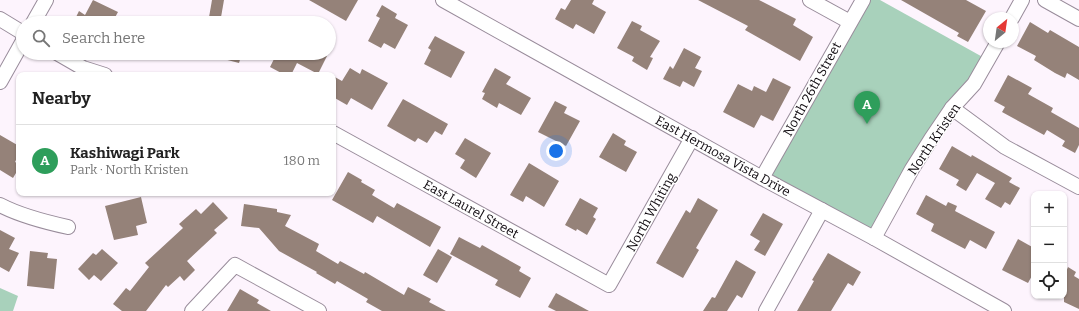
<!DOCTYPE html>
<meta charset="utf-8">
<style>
body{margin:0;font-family:Bitter,serif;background:#f6f6f6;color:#222}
.controls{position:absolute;right:12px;bottom:12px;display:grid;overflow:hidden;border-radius:8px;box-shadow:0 1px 3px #0004}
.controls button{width:36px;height:36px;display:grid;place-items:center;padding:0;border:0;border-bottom:1px solid #e0e0e0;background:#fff;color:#222;font:20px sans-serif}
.compass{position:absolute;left:983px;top:12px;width:36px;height:36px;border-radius:50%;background:#fff;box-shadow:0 1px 3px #0004;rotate:29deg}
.you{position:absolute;left:556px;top:151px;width:14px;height:14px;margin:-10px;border:3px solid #fff;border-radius:50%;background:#1a73e8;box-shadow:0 0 0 6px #1a73e833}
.badge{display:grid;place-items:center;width:26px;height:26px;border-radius:50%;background:#2563eb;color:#fff;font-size:13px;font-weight:700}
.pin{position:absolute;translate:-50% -33px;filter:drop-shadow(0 1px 2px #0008)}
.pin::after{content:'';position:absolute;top:21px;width:14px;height:12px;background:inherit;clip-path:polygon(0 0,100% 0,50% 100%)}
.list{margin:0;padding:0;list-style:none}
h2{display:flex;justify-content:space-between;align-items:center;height:52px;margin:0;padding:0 16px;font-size:17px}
h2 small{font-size:13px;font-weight:400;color:#767676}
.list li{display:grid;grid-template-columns:26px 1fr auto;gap:12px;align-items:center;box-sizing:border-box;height:72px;padding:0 16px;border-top:1px solid #e0e0e0}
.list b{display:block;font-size:15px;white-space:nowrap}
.list p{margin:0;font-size:13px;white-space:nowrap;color:#767676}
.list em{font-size:13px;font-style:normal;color:#767676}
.icon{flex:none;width:22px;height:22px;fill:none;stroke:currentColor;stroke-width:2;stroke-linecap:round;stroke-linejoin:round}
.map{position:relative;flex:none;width:1079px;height:311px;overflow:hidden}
.search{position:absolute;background:#fff;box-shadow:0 1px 3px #0004;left:16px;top:16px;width:320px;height:44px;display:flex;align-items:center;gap:10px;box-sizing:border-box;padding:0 14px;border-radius:22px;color:#767676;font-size:15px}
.panel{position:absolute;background:#fff;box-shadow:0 1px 3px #0004;left:16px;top:72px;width:320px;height:124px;border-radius:8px}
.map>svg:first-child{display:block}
</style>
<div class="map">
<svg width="1079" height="311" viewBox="0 0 1079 311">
<rect width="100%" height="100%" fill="#fdf4fd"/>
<g fill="#a8d1bb">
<path d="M863,0H880L988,60L874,238L762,178Z"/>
<path d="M0,288L18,296L13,311H0Z"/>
</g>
<g fill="#958279">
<path d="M93,0L118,12L112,23H73L79,11L85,15Z"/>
<path d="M212,0H224L220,23H208Z"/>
<path d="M309,0H358L346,21Z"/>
<path d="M571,0H594L592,4L606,12L594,34L576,24L573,29L555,19L561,8L565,10Z"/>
<path d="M698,0H759L796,19L793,25L813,37L800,61L745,30L748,26Z"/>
<path d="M901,0H966L986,11L968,42L957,36L959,33Z"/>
<path d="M382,5L397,14L395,18L408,25L395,49L384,43L381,48L368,41L380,18L376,16Z"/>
<path d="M632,21L642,26L640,30L660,41L650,57L653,58L647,70L632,61L634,57L617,48Z"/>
<path d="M1030,22L1048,33L1050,30L1079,47V80L1067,73L1065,78L1055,73L1034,60L1036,56L1017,46Z"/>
<path d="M435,36L465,52L451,78L424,64L431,50L428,48Z"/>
<path d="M684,48L701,57L695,68L702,71L694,87L683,81L680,87L663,79L670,66L673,69Z"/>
<path d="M212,53H242L239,63L212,56Z"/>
<path d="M277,53L284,57L278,53H321L327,56L318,74L297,63L291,75H285L270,67Z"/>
<path d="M350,68L360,74L362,69L388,83L372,110L351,98L347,105L333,97V76L342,81Z"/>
<path d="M495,68L511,77L506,84L531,98L521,115L499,103L497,108L482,99L485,93L482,92Z"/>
<path d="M1008,75L1032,88L1028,94L1053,108L1051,112L1079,128V145L1075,153L1062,146L1065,141L1047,130L1044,135L1002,112L1005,107L994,101Z"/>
<path d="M773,78L791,87L773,121L761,115L754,128L723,112L738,84L752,91L754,86L766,92Z"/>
<path d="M403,99L448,124L442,135L435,131L427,143L418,138L415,142L387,126Z"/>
<path d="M555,101L567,107L564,113L580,121L566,146L538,132Z"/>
<path d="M613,133L626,141L624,145L637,152L626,172L599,157Z"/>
<path d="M0,135L19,146V154L15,162L19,164V168L13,178L0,170Z"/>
<path d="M465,138L491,153L476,178L460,168L465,160L455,154Z"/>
<path d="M952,146L971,157L972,155L1012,178L1009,182L1020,188L1010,205L1005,202L1001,208L985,199L995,183L977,173L966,191L956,185L959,180L939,169Z"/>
<path d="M529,163L559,181L544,207L526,196L523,202L510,195Z"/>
<path d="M348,172L362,180L361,182L375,190L372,195L394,208L397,203L441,227L430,247L377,216L373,223L332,200Z"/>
<path d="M926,195L946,206L948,202L957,206L955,211L995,232L986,249L970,240L965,249L931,231L934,224L916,214Z"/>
<path d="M141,197L147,223L136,226L138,235L114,240L105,206Z"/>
<path d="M580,198L598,208L593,217L596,219L587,235L577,229L576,231L565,225Z"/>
<path d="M698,198L718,210L696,248L699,250L683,278L656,263L686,210L690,213Z"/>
<path d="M213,202L228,218L214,230L217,233L187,261L195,270L184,281L180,276L168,287L166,285L146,311H122L113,304L126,288L130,291L149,267L145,263L183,228L179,224L196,209L201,214Z"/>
<path d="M244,204L277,209V212L291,215L285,226L319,244L316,251L338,264L340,261L364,274L365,272L404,295L408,287L431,299L429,302L446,311H382L366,302L368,299L337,281L335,284L316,273L317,272L279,251L259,228L241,226Z"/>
<path d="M763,213L783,224L765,256L754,250L760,241L750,235Z"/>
<path d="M0,230L15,238L9,249L19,253L9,272L0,267Z"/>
<path d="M459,237L480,248L482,245L521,267L519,271L531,278L520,298L495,285L498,280L450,254Z"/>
<path d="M1018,239L1034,248V272L1028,283L1002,270Z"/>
<path d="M102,249L118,263L101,281L94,275L89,280L78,269L93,253L96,255Z"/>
<path d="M438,249L452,257L437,283L423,275Z"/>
<path d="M30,251L48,253L47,258L57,259L54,289L27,286Z"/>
<path d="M828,253L861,272L853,286L848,283L831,311H797L814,281L812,280Z"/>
<path d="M736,260L756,272L742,298L737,295L727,311H703L712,297L715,298Z"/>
<path d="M1068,267L1076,272L1074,276L1079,279V309L1064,302V271L1066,272Z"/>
<path d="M240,289L259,300L257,303L271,311H227Z"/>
<path d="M556,293L589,311H556L548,307Z"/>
</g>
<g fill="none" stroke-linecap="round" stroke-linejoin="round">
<defs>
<g id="minor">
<path d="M443,0L762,178L874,238L1004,311"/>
<path d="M810,0L850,22"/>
<path d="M1045,0L1079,19"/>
<path d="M1012,18L1022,0"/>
<path d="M0,19L23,33"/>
<path d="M33,23L46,0"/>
<path d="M57,53L83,68L105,75"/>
<path d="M0,82L23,41"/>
<path d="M952,108L1005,147L1079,187"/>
<path d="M333,133L609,285L692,138"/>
<path d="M762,178L863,0"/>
<path d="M0,205C21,216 45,222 68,227"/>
<path d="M874,238L912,169L931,139L952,108L974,84L998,42"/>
<path d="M192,311L235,265L319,311"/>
<path d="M766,311L822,210"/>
</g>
</defs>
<use href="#minor" stroke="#998c9b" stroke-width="16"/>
<use href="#minor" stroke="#fff" stroke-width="14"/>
</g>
<g text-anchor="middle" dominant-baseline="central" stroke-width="3" stroke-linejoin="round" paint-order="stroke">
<g font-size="13" fill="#0f0a0f" stroke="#fff">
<text transform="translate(812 89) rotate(-61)">North 26th Street</text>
<text transform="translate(934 139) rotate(-56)">North Kristen</text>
<text transform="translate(723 156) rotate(29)">East Hermosa Vista Drive</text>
<text transform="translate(471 209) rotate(29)">East Laurel Street</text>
<text transform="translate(651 212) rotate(-61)">North Whiting</text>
</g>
</g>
</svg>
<div class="controls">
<button>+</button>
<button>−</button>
<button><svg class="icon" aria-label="locate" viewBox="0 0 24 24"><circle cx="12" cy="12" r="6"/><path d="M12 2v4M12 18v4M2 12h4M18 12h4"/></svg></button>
</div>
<svg class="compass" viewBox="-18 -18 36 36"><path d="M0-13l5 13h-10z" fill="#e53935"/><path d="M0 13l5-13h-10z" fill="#767676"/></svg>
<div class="you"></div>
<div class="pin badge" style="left:867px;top:124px;background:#2e9e5b">A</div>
<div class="search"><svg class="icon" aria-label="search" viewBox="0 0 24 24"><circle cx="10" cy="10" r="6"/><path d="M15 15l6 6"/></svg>Search here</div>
<section class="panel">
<h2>Nearby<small></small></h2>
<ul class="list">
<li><span class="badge" style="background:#2e9e5b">A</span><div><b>Kashiwagi Park</b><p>Park · North Kristen</p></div><em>180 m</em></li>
</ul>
</section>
</div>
